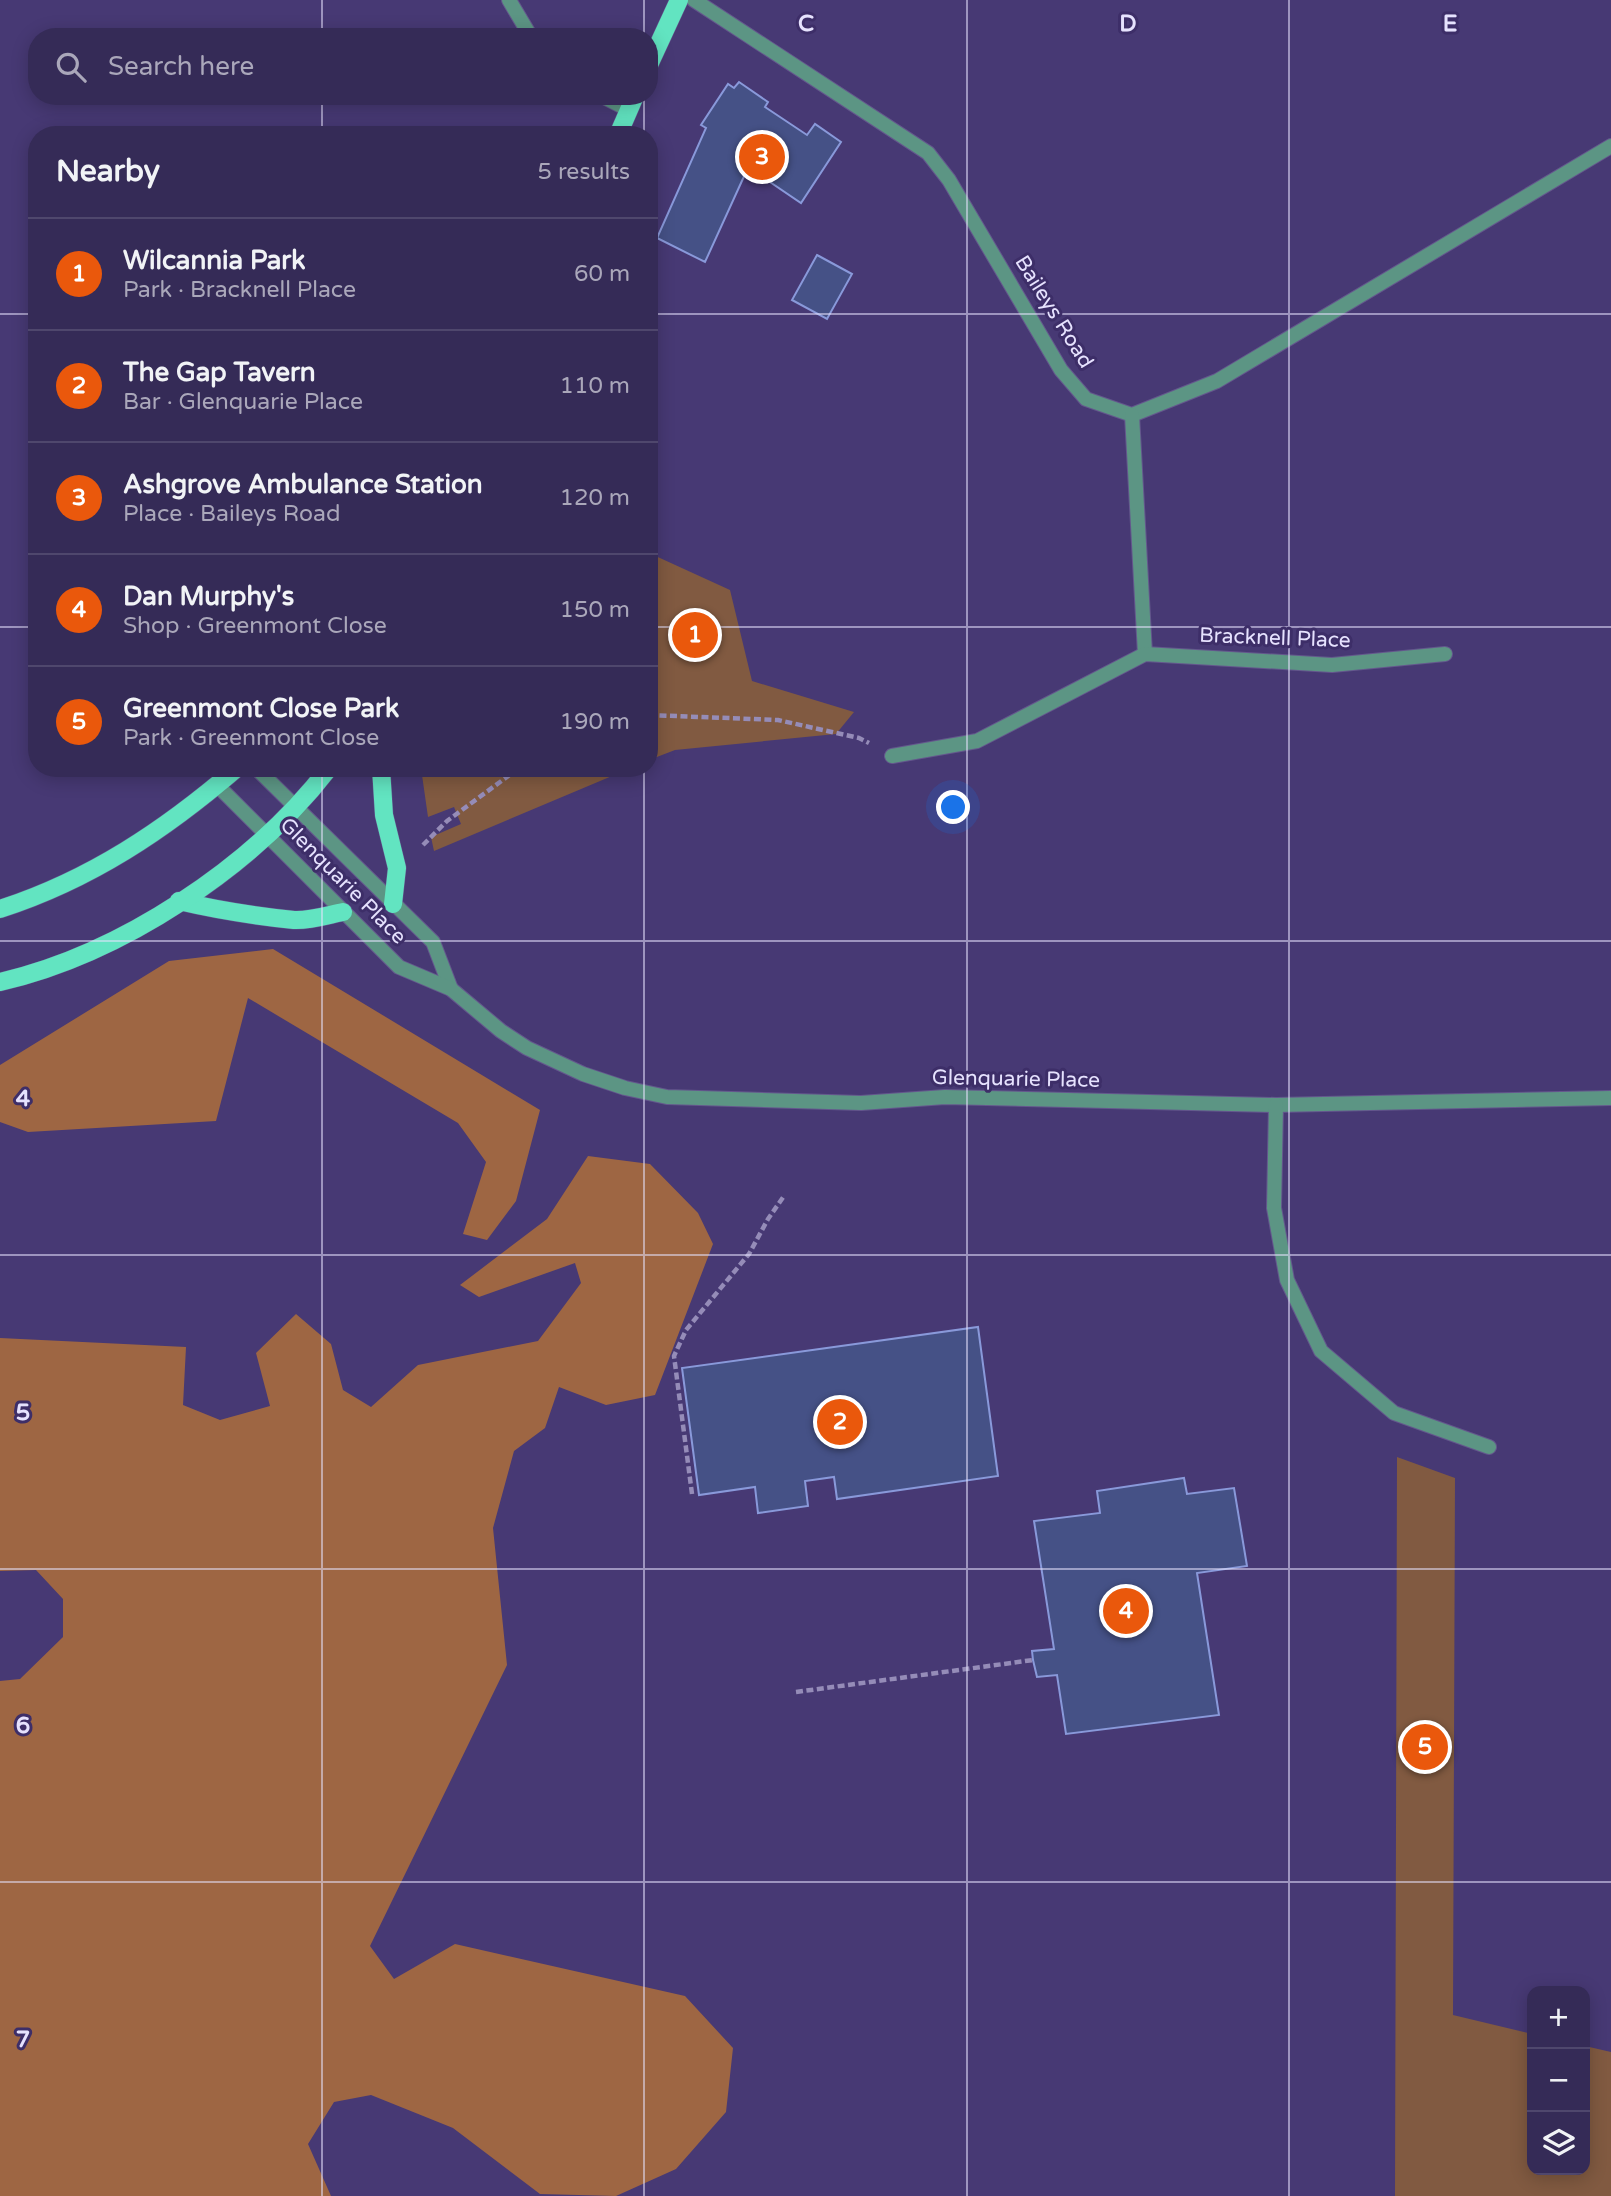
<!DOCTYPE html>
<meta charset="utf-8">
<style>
body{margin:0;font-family:"Varela Round",sans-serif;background:#403761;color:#f1f3f6}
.controls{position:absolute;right:21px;bottom:21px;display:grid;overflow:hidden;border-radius:14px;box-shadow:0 4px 18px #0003}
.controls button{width:63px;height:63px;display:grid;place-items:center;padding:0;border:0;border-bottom:2px solid #4f476d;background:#352b57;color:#f1f3f6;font:35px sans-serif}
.you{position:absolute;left:954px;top:808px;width:24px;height:24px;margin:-18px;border:5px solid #fff;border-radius:50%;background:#1a73e8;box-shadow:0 0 0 10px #1a73e833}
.badge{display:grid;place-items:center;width:46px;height:46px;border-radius:50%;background:#ea580c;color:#fff;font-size:23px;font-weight:700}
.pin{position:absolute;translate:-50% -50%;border:4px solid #fff;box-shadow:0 2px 7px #0006}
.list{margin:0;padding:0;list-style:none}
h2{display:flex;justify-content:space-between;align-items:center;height:91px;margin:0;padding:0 28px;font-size:30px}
h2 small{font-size:23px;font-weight:400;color:#aaa7ba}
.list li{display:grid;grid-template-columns:46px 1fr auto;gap:21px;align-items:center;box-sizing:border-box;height:112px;padding:0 28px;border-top:2px solid #4f476d}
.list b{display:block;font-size:26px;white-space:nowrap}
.list p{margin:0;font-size:23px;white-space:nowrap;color:#aaa7ba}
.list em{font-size:23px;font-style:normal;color:#aaa7ba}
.icon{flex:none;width:38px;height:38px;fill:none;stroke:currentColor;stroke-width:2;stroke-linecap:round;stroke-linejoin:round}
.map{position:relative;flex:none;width:1611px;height:2196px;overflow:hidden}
.search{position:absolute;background:#352b57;box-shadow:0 4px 18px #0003;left:28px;top:28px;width:630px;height:77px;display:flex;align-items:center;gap:18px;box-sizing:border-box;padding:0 24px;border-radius:28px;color:#aaa7ba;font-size:26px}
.panel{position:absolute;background:#352b57;box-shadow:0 4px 18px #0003;left:28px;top:126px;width:630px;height:651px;border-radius:28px}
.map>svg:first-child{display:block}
</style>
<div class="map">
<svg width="1611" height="2196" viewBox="0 0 1611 2196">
<rect width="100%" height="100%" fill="#473974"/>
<g fill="#815a41">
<path d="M649,553L730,590L752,681L854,712L836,734L675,750L649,760Z"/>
<path d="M421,768H631L434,851L431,837L461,824L454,807L428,817Z"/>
<path d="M1397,1457L1455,1478L1453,2015L1532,2034V2170H1585V2046L1611,2052V2196H1395Z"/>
</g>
<g fill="#9e6643">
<path d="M273,949L540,1110L516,1201L487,1240L463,1234L486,1162L458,1123L248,998L216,1121L28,1132L0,1122V1065L169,961Z"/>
<path d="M588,1156L650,1164L698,1213L713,1244L655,1395L606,1405L559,1387L545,1428L514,1451L493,1528L507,1665L370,1946L394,1979L455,1944L685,1996L733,2048L726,2112L676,2169L616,2196L540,2194L453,2128L371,2095L334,2102L308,2144L331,2196H0V1681L20,1679L63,1637V1599L36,1570L0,1571V1338L186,1347L183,1405L220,1420L270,1406L256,1353L296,1314L331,1344L343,1390L371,1407L418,1365L538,1341L581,1283L575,1263L479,1297L460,1285L547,1219Z"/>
</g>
<g fill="#455186" stroke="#8999da" stroke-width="2">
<path d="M739,82L768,102L765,107L807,135L815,124L841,142L801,203L764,178L761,181L746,172L705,262L657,238L706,128L701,125L728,84L734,88Z"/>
<path d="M817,255L852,274L827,319L792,300Z"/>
<path d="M978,1327L998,1476L837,1499L834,1477L805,1481L808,1506L758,1513L755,1487L699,1495L682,1368Z"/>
<path d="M1184,1478L1187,1494L1234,1488L1247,1566L1197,1573L1219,1715L1066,1734L1057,1675L1037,1677L1033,1660L1032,1651L1054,1649L1034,1521L1100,1513L1097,1491Z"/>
</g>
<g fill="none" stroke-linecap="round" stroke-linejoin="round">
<defs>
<g id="street">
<path d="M509,0L531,37"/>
<path d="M694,0L928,153L949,180L1061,370L1086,399L1132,415L1217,381L1611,146"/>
<path d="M602,96L629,110"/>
<path d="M1132,415L1145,654"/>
<path d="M892,756L977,741L1145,654L1332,665L1445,654"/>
<path d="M256,768L433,942L451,989"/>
<path d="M217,785L399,967L451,989L501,1031L527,1048L583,1074L625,1088L667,1097L861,1103L945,1097L1276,1105L1611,1098"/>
<path d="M1276,1105L1274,1208L1287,1280L1321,1351L1394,1413L1489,1447"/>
</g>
<g id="primary">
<path d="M649,65L679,0"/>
<path d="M618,135L635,96"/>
<path d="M381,768L384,815L397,868L393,904"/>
<path d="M179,901C217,910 256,916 294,920C309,921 328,915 343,912"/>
<path d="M0,909C90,880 165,830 237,768"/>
<path d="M0,982C121,954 253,867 329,768"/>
</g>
</defs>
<use href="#street" stroke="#64578d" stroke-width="16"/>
<use href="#primary" stroke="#64578d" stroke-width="19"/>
<g stroke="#958cb8" stroke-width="4.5" stroke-dasharray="7 3.5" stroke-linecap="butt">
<path d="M649,715L778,720L859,738L869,743"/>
<path d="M423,845L447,821L519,768"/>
<path d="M692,1494L674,1356L686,1330L749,1254L768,1219L784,1196"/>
<path d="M796,1692L1033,1660"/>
</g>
<use href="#street" stroke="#5c9584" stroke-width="14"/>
<use href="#primary" stroke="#62e4c1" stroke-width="18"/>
</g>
<path fill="none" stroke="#e6e2fe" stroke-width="2" stroke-opacity="0.55" d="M322,0V37M644,0V37M967,0V2196M1289,0V2196M322,96V135M644,96V135M0,314H37M649,314H1611M0,627H37M649,627H1611M322,768V2196M644,768V2196M0,941H1611M0,1255H1611M0,1569H1611M0,1882H1611"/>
<g text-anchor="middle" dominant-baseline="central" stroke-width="6" stroke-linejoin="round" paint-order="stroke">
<g font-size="21" fill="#e6e2fe" stroke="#3d2e68">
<text transform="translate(1054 312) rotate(58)">Baileys Road</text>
<text transform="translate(1275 638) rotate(2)">Bracknell Place</text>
<text transform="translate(343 881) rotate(45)">Glenquarie Place</text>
<text transform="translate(1016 1079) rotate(1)">Glenquarie Place</text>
</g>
</g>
<g font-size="23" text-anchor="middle" font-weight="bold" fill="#e6e2fe" stroke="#3d2e68" stroke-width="6" stroke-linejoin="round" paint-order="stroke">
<text x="806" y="31">C</text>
<text x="1128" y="31">D</text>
<text x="1450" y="31">E</text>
<text x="23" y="1106">4</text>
<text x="23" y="1420">5</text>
<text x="23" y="1733">6</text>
<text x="23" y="2047">7</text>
</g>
</svg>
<div class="controls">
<button>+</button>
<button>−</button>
<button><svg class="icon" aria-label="layers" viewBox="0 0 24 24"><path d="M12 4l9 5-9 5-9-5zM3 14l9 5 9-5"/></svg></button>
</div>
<div class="you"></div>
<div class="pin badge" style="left:695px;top:635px">1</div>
<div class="pin badge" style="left:840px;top:1422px">2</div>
<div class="pin badge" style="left:762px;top:157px">3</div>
<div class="pin badge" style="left:1126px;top:1611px">4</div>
<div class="pin badge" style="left:1425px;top:1747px">5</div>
<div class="search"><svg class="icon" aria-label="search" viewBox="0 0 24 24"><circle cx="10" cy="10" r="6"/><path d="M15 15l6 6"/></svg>Search here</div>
<section class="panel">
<h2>Nearby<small>5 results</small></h2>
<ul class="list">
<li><span class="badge">1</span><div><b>Wilcannia Park</b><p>Park · Bracknell Place</p></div><em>60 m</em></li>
<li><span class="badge">2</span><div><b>The Gap Tavern</b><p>Bar · Glenquarie Place</p></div><em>110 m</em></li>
<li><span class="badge">3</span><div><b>Ashgrove Ambulance Station</b><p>Place · Baileys Road</p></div><em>120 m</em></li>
<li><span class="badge">4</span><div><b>Dan Murphy's</b><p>Shop · Greenmont Close</p></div><em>150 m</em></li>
<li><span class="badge">5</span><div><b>Greenmont Close Park</b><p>Park · Greenmont Close</p></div><em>190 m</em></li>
</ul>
</section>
</div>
